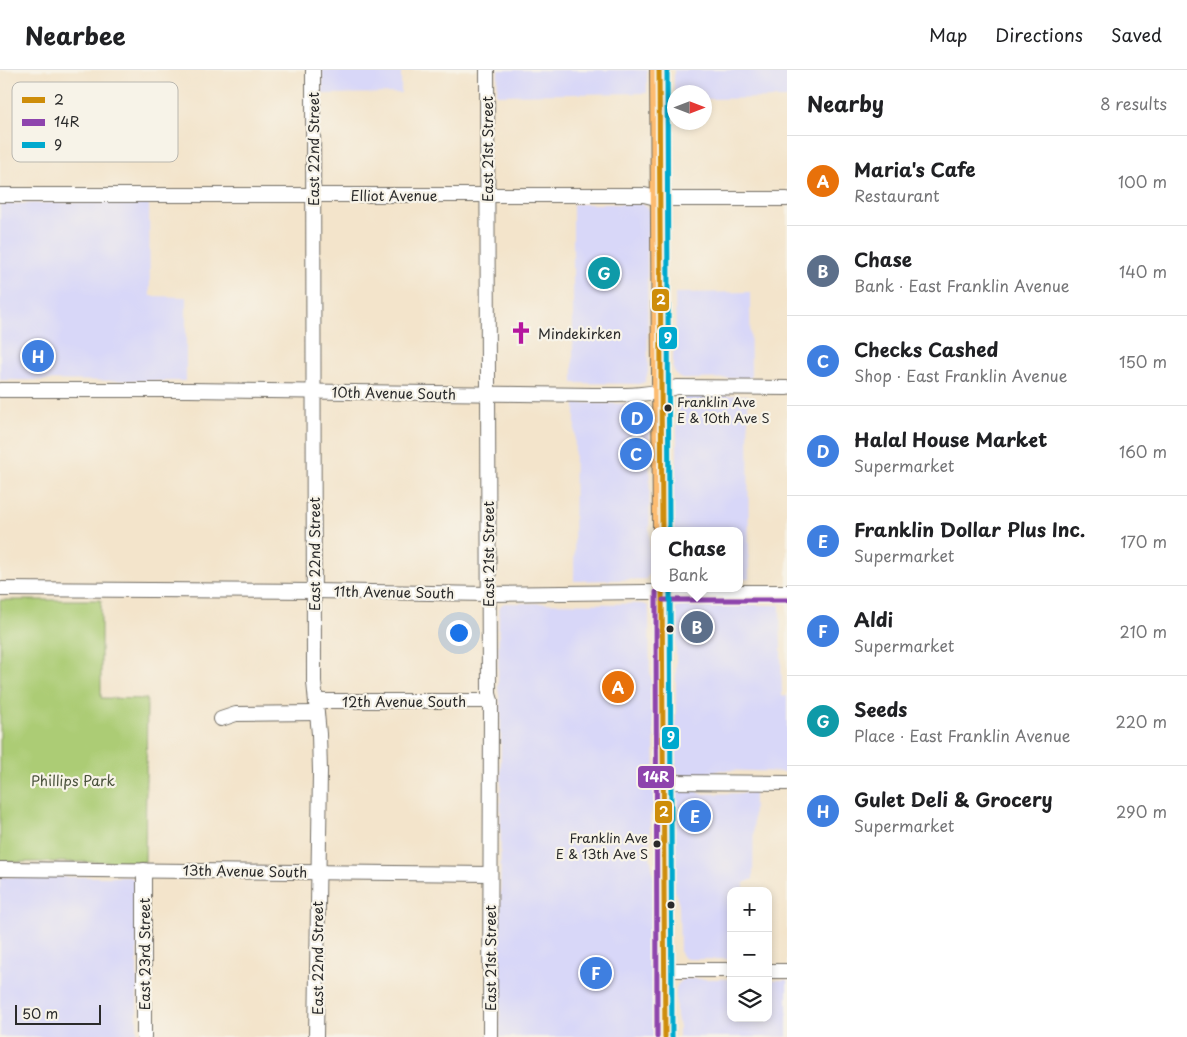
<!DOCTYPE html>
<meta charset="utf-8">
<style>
body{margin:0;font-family:"Playpen Sans",sans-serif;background:#f2f2f2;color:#202124}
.controls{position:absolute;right:15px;bottom:15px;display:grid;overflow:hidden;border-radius:10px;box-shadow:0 2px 8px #0003}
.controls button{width:45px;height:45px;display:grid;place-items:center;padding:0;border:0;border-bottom:1px solid #e0e0e0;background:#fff;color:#202124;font:25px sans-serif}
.compass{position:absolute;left:667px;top:15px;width:45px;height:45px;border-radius:50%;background:#fff;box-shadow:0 2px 8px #0003;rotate:90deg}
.scale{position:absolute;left:15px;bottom:12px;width:86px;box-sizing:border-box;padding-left:5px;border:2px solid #2b2b2b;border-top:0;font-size:14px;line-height:18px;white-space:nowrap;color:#2b2b2b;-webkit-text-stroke:4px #f7f3e8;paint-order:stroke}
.you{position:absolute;left:458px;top:562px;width:18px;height:18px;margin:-12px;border:4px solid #fff;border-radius:50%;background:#1a73e8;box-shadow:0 0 0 8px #1a73e833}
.badge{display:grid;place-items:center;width:32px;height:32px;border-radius:50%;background:#b5179e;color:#fff;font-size:16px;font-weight:700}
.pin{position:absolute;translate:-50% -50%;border:2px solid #fff;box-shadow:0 1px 5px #0006}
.popup{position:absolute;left:651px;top:457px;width:92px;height:65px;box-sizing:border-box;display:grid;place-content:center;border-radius:10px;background:#fff;filter:drop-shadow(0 1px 4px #0005);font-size:16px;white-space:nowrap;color:#757577}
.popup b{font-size:19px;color:#202124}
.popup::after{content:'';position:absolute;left:50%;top:100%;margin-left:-10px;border:10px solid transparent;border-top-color:#fff}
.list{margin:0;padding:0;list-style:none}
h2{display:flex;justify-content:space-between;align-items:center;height:65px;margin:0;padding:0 20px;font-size:21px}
h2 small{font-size:16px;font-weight:400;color:#757577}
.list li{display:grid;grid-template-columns:32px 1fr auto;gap:15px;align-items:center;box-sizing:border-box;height:90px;padding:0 20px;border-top:1px solid #e0e0e0}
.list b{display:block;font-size:19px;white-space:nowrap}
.list p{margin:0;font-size:16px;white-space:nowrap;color:#757577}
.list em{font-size:16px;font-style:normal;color:#757577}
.icon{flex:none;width:28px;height:28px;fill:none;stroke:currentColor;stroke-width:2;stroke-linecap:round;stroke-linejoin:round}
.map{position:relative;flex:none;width:787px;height:967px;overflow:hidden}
header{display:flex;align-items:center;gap:30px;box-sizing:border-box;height:70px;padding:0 25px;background:#fff;border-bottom:1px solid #e0e0e0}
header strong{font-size:24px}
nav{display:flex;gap:28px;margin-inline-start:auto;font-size:18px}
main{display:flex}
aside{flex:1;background:#fff}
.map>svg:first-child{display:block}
</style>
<header>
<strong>Nearbee</strong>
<nav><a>Map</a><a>Directions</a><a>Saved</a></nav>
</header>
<main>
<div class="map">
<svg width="787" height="967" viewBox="0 0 787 967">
<rect width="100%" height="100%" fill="#f7f3e8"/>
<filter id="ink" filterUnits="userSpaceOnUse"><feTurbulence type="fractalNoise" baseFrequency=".02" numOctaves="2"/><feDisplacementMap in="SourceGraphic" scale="10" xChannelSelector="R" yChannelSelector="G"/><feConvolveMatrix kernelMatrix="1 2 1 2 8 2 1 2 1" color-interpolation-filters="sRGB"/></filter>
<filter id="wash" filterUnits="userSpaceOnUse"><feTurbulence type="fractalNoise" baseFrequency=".0096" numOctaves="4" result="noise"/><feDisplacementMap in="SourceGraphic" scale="20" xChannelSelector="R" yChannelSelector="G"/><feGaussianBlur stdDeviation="1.12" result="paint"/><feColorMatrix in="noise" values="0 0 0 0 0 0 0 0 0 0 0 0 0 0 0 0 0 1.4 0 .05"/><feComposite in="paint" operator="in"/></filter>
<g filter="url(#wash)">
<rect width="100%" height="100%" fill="#f3e4cb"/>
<g fill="#d8d7f8">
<path d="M322,0H401V23L323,24Z"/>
<path d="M498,0H647V23L497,25Z"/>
<path d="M674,0H787V28L705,29L704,22H674V29Z"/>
<path d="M149,131L150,226L186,227V311L0,310V134Z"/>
<path d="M573,134H641L647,136L649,140L650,148L647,164L648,302L645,312L639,314L573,313Z"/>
<path d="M750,222L751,308L682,309L678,307L673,299V283L676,277L675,223Z"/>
<path d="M748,325L749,509H740V461H674L673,420L677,393V337L680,330L688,326Z"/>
<path d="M575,333L644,334L649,337L650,342L649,504L646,509L574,511Z"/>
<path d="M505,533L643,534L648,536L649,542L650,603L654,623L655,733L650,747V787L655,811L654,967H500L501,637L498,619L499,540L501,535Z"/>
<path d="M681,535H780L782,626H787V702L720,700L703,707L682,706L676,702V539Z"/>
<path d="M694,718L701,724L754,723L753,809L744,813V821H731V889H687L683,887L680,883L679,835L675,821V728L678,722L682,719Z"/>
<path d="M0,807H130L135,810L137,813V967H0Z"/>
<path d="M684,909H731V948H768V910H787V967H679V955L676,942V918L679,913Z"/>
</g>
<path fill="#accc74" stroke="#6c7c50" d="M0,530H101V628L147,629L145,792H0Z"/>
</g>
<g filter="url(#ink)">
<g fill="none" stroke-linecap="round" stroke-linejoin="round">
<defs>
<g id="minor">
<path d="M313,0L314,612L319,664L320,702L316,967"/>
<path d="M487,0L489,624L491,631L490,967"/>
<path d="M0,125H644L660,129H787"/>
<path d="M0,320H189L593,325C622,325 649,326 677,317L787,318"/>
<path d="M0,519L315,521L487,524L645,522H787"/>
<path d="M317,631H491"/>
<path d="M221,649L236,644L317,643"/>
<path d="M663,712L787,713"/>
<path d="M0,799L490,804"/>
<path d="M144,800V967"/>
<path d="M664,900H731"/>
<path d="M768,901H787"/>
</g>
<g id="major">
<path d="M659,0L662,461"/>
<path d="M662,518L665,967"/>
</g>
</defs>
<use href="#minor" stroke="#716c63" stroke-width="16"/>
<use href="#major" stroke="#716c63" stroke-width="20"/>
<use href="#minor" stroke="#fff" stroke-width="14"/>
<use href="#major" stroke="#fdbc70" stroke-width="18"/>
<defs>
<g id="bus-1">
<path d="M659,0L662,461"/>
<path d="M662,518L665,967"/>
</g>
<g id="bus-2">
<path d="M656,522L657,967"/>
<path d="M663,530H787"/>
</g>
<g id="bus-3">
<path d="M667,0L669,461"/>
<path d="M670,518L672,967"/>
</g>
</defs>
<use href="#bus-1" stroke="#f7f3e8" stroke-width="9"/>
<use href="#bus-2" stroke="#f7f3e8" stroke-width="9"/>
<use href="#bus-3" stroke="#f7f3e8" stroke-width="9"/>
<use href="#bus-1" stroke="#ce8d09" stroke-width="5"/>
<use href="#bus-2" stroke="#8e44ad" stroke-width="5"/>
<use href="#bus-3" stroke="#00a9ce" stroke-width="5"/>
</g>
</g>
<defs>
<symbol id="church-bare" viewBox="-9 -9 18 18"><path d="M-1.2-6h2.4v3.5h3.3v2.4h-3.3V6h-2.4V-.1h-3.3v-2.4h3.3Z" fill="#b5179e" stroke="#f7f3e8" stroke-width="2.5" paint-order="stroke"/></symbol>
</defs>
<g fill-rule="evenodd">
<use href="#church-bare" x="505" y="247" width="32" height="32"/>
</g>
<g fill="#2b2b2b" stroke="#f7f3e8" stroke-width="2">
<circle cx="668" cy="338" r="4.5"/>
<circle cx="670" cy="559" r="4.5"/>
<circle cx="657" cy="774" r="4.5"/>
<circle cx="671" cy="835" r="4.5"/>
</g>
<g text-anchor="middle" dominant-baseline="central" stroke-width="4.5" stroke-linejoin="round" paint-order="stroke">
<g font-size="13" fill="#2b2b2b" stroke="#f7f3e8" text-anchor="start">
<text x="677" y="331">Franklin Ave<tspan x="677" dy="16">E &amp; 10th Ave S</tspan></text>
<text x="648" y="767" text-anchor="end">Franklin Ave<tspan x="648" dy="16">E &amp; 13th Ave S</tspan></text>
</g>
<g font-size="14" fill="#2b2b2b" stroke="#f7f3e8">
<text transform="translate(313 79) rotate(-90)">East 22nd Street</text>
<text transform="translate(487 79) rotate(-90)">East 21st Street</text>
<text x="394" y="125">Elliot Avenue</text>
<text transform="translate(394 323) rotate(1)">10th Avenue South</text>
<text transform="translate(314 484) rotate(-90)">East 22nd Street</text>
<text transform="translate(488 484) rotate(-90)">East 21st Street</text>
<text transform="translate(394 522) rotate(1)">11th Avenue South</text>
<text x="404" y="631">12th Avenue South</text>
<text transform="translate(245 801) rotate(1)">13th Avenue South</text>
<text transform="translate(144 884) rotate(-90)">East 23rd Street</text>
<text transform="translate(317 888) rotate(-90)">East 22nd Street</text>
<text transform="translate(490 888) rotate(-90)">East 21st Street</text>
</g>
<g font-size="14" fill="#2b2b2b" stroke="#f7f3e8" text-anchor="start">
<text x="538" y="263">Mindekirken</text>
</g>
<g font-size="14" fill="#4b533d" stroke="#f7f3e8">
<text x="73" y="710">Phillips Park</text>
</g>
</g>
<rect x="12" y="12" width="166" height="80" rx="8" fill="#f7f3e8" stroke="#bab7af" stroke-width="1"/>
<rect x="22" y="27" width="23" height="6" fill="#ce8d09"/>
<rect x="22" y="49" width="23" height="7" fill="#8e44ad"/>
<rect x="22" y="72" width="23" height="6" fill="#00a9ce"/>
<g font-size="14" fill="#2b2b2b">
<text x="54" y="35">2</text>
<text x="54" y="57">14R</text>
<text x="54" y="80">9</text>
</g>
<g stroke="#f7f3e8" stroke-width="2">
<rect x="651" y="218" width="19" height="24" rx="5" fill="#ce8d09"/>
<rect x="658" y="256" width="20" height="24" rx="5" fill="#00a9ce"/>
<rect x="661" y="656" width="19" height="24" rx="5" fill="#00a9ce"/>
<rect x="637" y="695" width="38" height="24" rx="5" fill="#8e44ad"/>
<rect x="654" y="730" width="19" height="24" rx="5" fill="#ce8d09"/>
</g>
<g font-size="14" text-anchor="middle" font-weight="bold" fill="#fff">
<text x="661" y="235">2</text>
<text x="668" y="273">9</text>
<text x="671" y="672">9</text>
<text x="656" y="712">14R</text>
<text x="664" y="747">2</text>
</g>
</svg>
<div class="controls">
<button>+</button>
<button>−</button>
<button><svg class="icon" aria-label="layers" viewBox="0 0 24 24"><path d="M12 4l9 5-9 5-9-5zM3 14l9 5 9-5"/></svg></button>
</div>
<svg class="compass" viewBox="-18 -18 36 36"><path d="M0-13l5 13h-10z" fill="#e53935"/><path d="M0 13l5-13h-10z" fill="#757577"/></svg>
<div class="scale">50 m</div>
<div class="you"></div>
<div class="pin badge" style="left:618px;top:617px;background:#e8710a">A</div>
<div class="pin badge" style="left:697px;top:557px;background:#5c6f8a">B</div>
<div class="popup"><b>Chase</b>Bank</div>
<div class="pin badge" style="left:636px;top:384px;background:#3f7fe0">C</div>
<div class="pin badge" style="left:637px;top:348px;background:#3f7fe0">D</div>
<div class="pin badge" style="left:695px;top:746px;background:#3f7fe0">E</div>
<div class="pin badge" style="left:596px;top:903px;background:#3f7fe0">F</div>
<div class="pin badge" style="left:604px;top:203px;background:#0f9aa8">G</div>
<div class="pin badge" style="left:38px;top:286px;background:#3f7fe0">H</div>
</div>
<aside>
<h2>Nearby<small>8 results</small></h2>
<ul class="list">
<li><span class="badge" style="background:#e8710a">A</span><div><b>Maria's Cafe</b><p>Restaurant</p></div><em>100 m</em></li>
<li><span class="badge" style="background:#5c6f8a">B</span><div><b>Chase</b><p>Bank · East Franklin Avenue</p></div><em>140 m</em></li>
<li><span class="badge" style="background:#3f7fe0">C</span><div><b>Checks Cashed</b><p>Shop · East Franklin Avenue</p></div><em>150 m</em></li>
<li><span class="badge" style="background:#3f7fe0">D</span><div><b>Halal House Market</b><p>Supermarket</p></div><em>160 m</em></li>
<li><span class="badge" style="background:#3f7fe0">E</span><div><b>Franklin Dollar Plus Inc.</b><p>Supermarket</p></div><em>170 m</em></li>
<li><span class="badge" style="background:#3f7fe0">F</span><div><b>Aldi</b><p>Supermarket</p></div><em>210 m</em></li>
<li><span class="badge" style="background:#0f9aa8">G</span><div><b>Seeds</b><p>Place · East Franklin Avenue</p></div><em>220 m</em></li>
<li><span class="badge" style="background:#3f7fe0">H</span><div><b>Gulet Deli &amp; Grocery</b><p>Supermarket</p></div><em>290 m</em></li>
</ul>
</aside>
</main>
